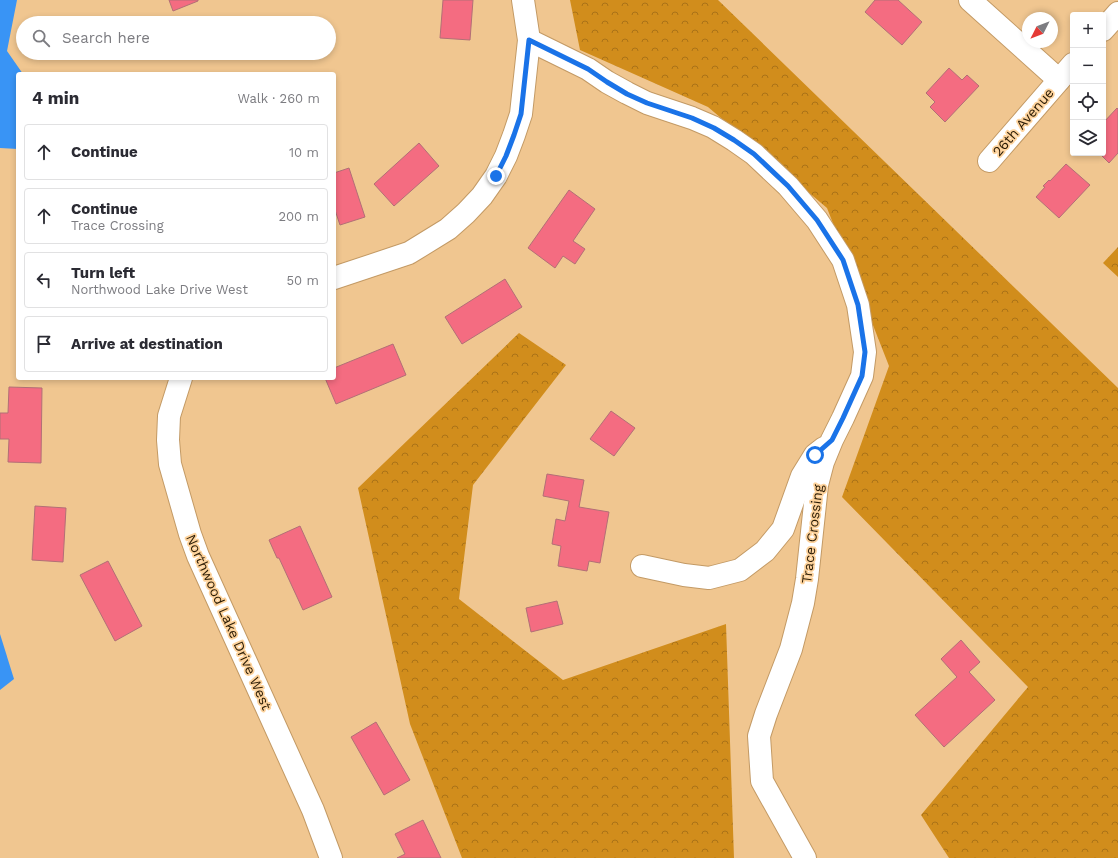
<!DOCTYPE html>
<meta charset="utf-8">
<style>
body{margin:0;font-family:"Work Sans",sans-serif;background:#f7f7f7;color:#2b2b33}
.controls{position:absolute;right:12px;top:12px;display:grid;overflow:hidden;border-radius:4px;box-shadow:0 2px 6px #0003}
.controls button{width:36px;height:36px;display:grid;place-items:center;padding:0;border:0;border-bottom:1px solid #e1e1e2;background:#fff;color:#2b2b33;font:20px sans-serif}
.compass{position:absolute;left:1022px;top:12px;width:36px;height:36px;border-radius:50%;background:#fff;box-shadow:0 2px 6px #0003;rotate:228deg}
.stop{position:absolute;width:12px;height:12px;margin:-9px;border:3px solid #1a73e8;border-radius:50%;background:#fff}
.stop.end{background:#1a73e8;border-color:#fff;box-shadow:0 1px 4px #0008}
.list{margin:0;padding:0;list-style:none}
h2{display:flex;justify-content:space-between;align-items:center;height:52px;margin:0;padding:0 16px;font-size:17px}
h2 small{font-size:13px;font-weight:400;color:#7c7c81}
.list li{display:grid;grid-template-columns:26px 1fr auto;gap:12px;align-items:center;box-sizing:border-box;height:56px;margin:0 8px 8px;padding:0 8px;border:1px solid #e1e1e2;border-radius:4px}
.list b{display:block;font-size:15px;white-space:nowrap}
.list p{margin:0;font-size:13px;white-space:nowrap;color:#7c7c81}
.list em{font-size:13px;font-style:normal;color:#7c7c81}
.icon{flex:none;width:22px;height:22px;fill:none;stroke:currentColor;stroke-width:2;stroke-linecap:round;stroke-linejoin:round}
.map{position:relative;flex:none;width:1118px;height:858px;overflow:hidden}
.search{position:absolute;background:#fff;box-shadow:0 2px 6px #0003;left:16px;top:16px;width:320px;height:44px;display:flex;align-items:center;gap:10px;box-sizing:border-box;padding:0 14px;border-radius:22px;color:#7c7c81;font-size:15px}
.panel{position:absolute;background:#fff;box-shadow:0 2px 6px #0003;left:16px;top:72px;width:320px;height:308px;border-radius:4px}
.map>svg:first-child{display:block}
</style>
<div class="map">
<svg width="1118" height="858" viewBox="0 0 1118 858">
<defs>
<pattern id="forest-crowns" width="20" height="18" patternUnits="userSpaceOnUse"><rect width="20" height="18" fill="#d18d1c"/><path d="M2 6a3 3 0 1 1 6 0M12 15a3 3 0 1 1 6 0" fill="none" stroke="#aa7217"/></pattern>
</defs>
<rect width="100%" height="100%" fill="#f0c690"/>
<g fill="url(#forest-crowns)">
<path d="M570,0H718L1118,388V858H949L921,815L1028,687L842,497L889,366L827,208L708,107L580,50Z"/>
<path d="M1118,247V277L1103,263Z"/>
<path d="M519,333L566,365L473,485L459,599L563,680L726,624L734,858H462L410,724L358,488Z"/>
</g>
<g fill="#3994f5">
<path d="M0,0H17L7,51L23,74H18V149L0,148Z"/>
<path d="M0,634L14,679L0,690Z"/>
</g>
<g fill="#f46c81" stroke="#b26f76">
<path d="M169,0H198V1L173,11Z"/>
<path d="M443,0H473L470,40L440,38Z"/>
<path d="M875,0H898L922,22L902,45L865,12Z"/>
<path d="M949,68L962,80L967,75L979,86L945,122L930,107L935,102L926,93Z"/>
<path d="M1117,108L1118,109V153L1109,163L1099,153H1103V123Z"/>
<path d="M419,143L439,166L394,206L374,184Z"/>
<path d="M1066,164L1090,185L1059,218L1036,197L1045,187L1043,186L1049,180L1050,181Z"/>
<path d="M349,168L365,217L340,225L334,207V173Z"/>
<path d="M569,190L595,209L573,241L585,249L575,264L563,256L555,268L528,248Z"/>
<path d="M505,279L522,307L462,344L445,317Z"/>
<path d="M393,344L406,375L336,404L325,378H334V368Z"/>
<path d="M9,387L42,388L41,463L8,462L9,439H0V413H8Z"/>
<path d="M611,411L635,428L614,456L590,439Z"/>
<path d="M547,474L584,480L579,507L609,512L600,563L589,561L587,571L558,566L561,546L552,544L556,519L565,521L569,501L543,496Z"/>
<path d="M35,506L66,508L63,562L32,560Z"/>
<path d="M300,526L332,597L303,610L279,558H277L269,540Z"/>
<path d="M108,561L142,626L115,641L80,575Z"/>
<path d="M557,601L563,624L531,632L526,608Z"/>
<path d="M961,640L980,662L969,672L995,700L944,747L915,715L957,677L941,659Z"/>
<path d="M376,722L410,780L384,795L351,737Z"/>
<path d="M423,820L441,858H397L405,854L395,834Z"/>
</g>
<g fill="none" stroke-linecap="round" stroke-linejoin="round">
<defs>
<g id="minor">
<path d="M970,0L1059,80"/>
<path d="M1103,30L1118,13"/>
<path d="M529,40L588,69L607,82L627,93L647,103L692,118L713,127L734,140L754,154L788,186L817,220L843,260L858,305L865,352L862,376L843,418L832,440L823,462L817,485L807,579L803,603L791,649L766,714L759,736L762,781L805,858"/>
<path d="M989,161L1073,64"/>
<path d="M642,566L684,575L709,578L740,570L765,551L783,529L802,476L815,455L824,448"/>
</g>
<g id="tertiary">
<path d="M334,278L409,253L448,229L466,213L482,196L496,176L506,156L514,135L521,114L529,40L523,0"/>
<path d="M181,378L169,416L168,440L170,464L190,534L198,556L313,810L331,858"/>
</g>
</defs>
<use href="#minor" stroke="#c39a65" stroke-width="24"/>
<use href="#tertiary" stroke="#c39a65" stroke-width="24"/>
<use href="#minor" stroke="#fff" stroke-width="22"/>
<use href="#tertiary" stroke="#fff" stroke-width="22"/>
</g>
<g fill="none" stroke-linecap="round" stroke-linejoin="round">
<path stroke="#1a73e8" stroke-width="5" d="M496,176L506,156L514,135L521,114L529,40L588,69L607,82L627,94L647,103L692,118L714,128L734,140L754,154L788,186L817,220L843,260L858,305L865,352L862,376L843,418L832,440L815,455"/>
</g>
<g text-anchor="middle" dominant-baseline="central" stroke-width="3.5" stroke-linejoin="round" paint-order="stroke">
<g font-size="14" fill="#2a1b05" stroke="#fed39c">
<text transform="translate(1023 122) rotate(-49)">26th Avenue</text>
<text transform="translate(812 534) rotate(-83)">Trace Crossing</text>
<text transform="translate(229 622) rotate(66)">Northwood Lake Drive West</text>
</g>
</g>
</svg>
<div class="controls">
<button>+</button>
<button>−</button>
<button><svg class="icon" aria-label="locate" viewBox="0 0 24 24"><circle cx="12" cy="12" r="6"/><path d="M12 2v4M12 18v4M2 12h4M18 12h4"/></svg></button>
<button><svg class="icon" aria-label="layers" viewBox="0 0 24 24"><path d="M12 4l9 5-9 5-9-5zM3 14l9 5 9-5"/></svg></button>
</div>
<svg class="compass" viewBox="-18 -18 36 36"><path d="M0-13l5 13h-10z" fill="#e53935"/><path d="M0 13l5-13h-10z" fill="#7c7c81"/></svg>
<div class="stop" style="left:815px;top:455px"></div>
<div class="stop end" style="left:496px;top:176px"></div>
<div class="search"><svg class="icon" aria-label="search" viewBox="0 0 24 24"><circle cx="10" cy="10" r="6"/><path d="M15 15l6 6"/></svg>Search here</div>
<section class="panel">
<h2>4 min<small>Walk · 260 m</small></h2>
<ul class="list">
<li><svg class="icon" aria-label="ahead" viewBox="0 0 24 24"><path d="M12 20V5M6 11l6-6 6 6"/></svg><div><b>Continue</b></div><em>10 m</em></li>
<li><svg class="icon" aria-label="ahead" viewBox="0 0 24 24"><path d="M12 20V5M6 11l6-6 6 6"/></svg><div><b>Continue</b><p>Trace Crossing</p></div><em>200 m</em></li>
<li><svg class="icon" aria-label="left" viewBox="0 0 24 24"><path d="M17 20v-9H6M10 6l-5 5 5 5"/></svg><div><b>Turn left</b><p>Northwood Lake Drive West</p></div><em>50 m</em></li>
<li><svg class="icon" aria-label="arrive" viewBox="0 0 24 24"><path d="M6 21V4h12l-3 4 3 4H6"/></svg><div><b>Arrive at destination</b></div></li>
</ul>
</section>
</div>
